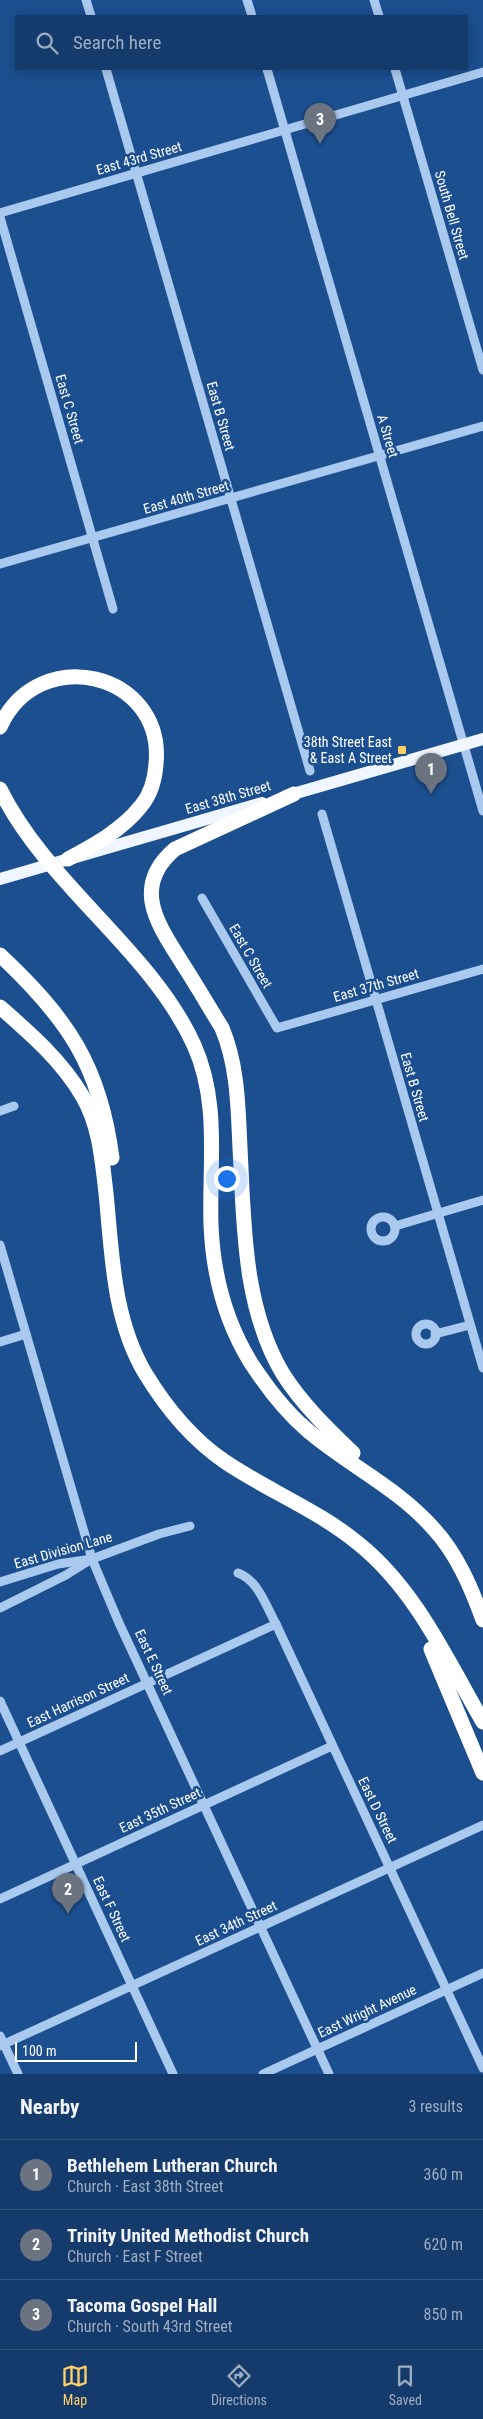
<!DOCTYPE html>
<meta charset="utf-8">
<style>
body{margin:0;font-family:"Roboto Condensed",sans-serif;background:#214673;color:#f1f3f6}
.scale{position:absolute;left:15px;bottom:12px;width:122px;box-sizing:border-box;padding-left:5px;border:2px solid #fff;border-top:0;font-size:14px;line-height:18px;white-space:nowrap;color:#fff;-webkit-text-stroke:4px #1b4f8f;paint-order:stroke}
.you{position:absolute;left:226px;top:1178px;width:18px;height:18px;margin:-12px;border:4px solid #fff;border-radius:50%;background:#1a73e8;box-shadow:0 0 0 8px #1a73e833}
.badge{display:grid;place-items:center;width:32px;height:32px;border-radius:50%;background:#ffd166;color:#fff;font-size:16px;font-weight:700}
.pin{position:absolute;translate:-50% -41px;filter:drop-shadow(0 1px 2px #0008)}
.pin::after{content:'';position:absolute;top:26px;width:18px;height:15px;background:inherit;clip-path:polygon(0 0,100% 0,50% 100%)}
.list{margin:0;padding:0;list-style:none}
h2{display:flex;justify-content:space-between;align-items:center;height:65px;margin:0;padding:0 20px;font-size:21px}
h2 small{font-size:16px;font-weight:400;color:#9dadc1}
.list li{display:grid;grid-template-columns:32px 1fr auto;gap:15px;align-items:center;box-sizing:border-box;height:70px;padding:0 20px;border-top:1px solid #33557e}
.list b{display:block;font-size:19px;white-space:nowrap}
.list p{margin:0;font-size:16px;white-space:nowrap;color:#9dadc1}
.list em{font-size:16px;font-style:normal;color:#9dadc1}
.icon{flex:none;width:28px;height:28px;fill:none;stroke:currentColor;stroke-width:2;stroke-linecap:round;stroke-linejoin:round}
.map{position:relative;flex:none;width:483px;height:2074px;overflow:hidden}
.search{position:absolute;background:#143b6b;box-shadow:0 2px 12px #0003;left:15px;right:15px;top:15px;height:55px;display:flex;align-items:center;gap:12px;box-sizing:border-box;padding:0 18px;border-radius:0px;color:#9dadc1;font-size:19px}
.sheet{height:275px;background:#143b6b}
nav{display:flex;justify-content:space-around;align-items:center;box-sizing:border-box;height:70px;border-top:1px solid #33557e;background:#143b6b;font-size:14px;color:#9dadc1}
nav a{display:grid;justify-items:center;gap:2px}
nav .on{color:#ffd166}
.map>svg:first-child{display:block}
</style>
<div class="map">
<svg width="483" height="2074" viewBox="0 0 483 2074">
<rect width="100%" height="100%" fill="#1b4f8f"/>
<g fill="none" stroke-linecap="round" stroke-linejoin="round">
<g stroke="#a9c9ee" stroke-width="9">
<path d="M86,0L91,16"/>
<path d="M247,0L252,16"/>
<path d="M374,0L379,16"/>
<path d="M106,69L310,771"/>
<path d="M267,69L483,811"/>
<path d="M395,69L483,370"/>
<path d="M0,213L483,72"/>
<path d="M0,217L113,609"/>
<path d="M0,564L483,426"/>
<path d="M322,814L483,1368"/>
<path d="M202,898L277,1028L483,969"/>
<path d="M0,1111L14,1106"/>
<circle cx="383" cy="1229" r="12"/>
<path d="M395,1226L483,1200"/>
<path d="M0,1245L92,1559L119,1623L329,2074"/>
<circle cx="426" cy="1334" r="10"/>
<path d="M435,1334L470,1325"/>
<path d="M0,1342L26,1334"/>
<path d="M238,1573C258,1580 266,1606 276,1624L483,2068"/>
<path d="M0,1582L58,1564L92,1559L159,1534L190,1526"/>
<path d="M0,1608L66,1575L90,1560"/>
<path d="M0,1701L173,2074"/>
<path d="M0,1751L276,1624"/>
<path d="M0,1899L332,1746"/>
<path d="M0,2036L18,2074"/>
<path d="M0,2046L483,1825"/>
<path d="M263,2074L483,1973"/>
</g>
<g stroke="#f0f6ff" stroke-width="12">
<path d="M286,796L483,739"/>
<path d="M0,879L262,803"/>
</g>
<g stroke="#fff" stroke-width="15">
<path d="M0,727C38,642 165,672 156,764C155,779 151,794 141,806C122,830 94,845 68,859"/>
<path d="M0,789C47,885 151,950 194,1045C220,1103 209,1164 211,1225C213,1274 225,1321 251,1363C266,1386 285,1411 306,1429C346,1464 397,1487 433,1528C457,1554 471,1587 483,1620"/>
<path d="M294,794L175,849C129,888 160,927 184,966C197,986 209,1007 222,1028C238,1066 238,1108 240,1148C244,1224 243,1307 283,1374C302,1404 328,1429 353,1453"/>
<path d="M0,955C67,1018 100,1065 112,1158"/>
<path d="M0,1007C31,1034 62,1061 83,1097C100,1127 102,1160 106,1193C112,1254 113,1319 145,1373C165,1406 192,1439 224,1461C268,1491 318,1510 359,1544C416,1590 447,1660 483,1722"/>
<path d="M431,1649L483,1773"/>
</g>
</g>
<rect fill="#ffd166" stroke="#1b4f8f" stroke-width="2" x="397" y="745" width="10" height="10" rx="2.5"/>
<g text-anchor="middle" dominant-baseline="central" stroke-width="5" stroke-linejoin="round" paint-order="stroke">
<g font-size="14" fill="#fff" stroke="#1b4f8f">
<text transform="translate(139 158) rotate(-16)">East 43rd Street</text>
<text transform="translate(452 215) rotate(74)">South Bell Street</text>
<text transform="translate(70 409) rotate(74)">East C Street</text>
<text transform="translate(221 416) rotate(74)">East B Street</text>
<text transform="translate(388 436) rotate(74)">A Street</text>
<text transform="translate(186 497) rotate(-16)">East 40th Street</text>
<text transform="translate(228 797) rotate(-16)">East 38th Street</text>
<text transform="translate(251 956) rotate(60)">East C Street</text>
<text transform="translate(376 985) rotate(-16)">East 37th Street</text>
<text transform="translate(415 1087) rotate(74)">East B Street</text>
<text transform="translate(63 1550) rotate(-16)">East Division Lane</text>
<text transform="translate(154 1662) rotate(65)">East E Street</text>
<text transform="translate(78 1700) rotate(-25)">East Harrison Street</text>
<text transform="translate(160 1810) rotate(-25)">East 35th Street</text>
<text transform="translate(378 1810) rotate(64)">East D Street</text>
<text transform="translate(112 1909) rotate(65)">East F Street</text>
<text transform="translate(236 1923) rotate(-25)">East 34th Street</text>
<text transform="translate(367 2011) rotate(-25)">East Wright Avenue</text>
</g>
<g font-size="14" fill="#fff" stroke="#1b4f8f" text-anchor="end">
<text x="392" y="742">38th Street East<tspan x="392" dy="16">&amp; East A Street</tspan></text>
</g>
</g>
</svg>
<div class="scale">100 m</div>
<div class="you"></div>
<div class="pin badge" style="left:431px;top:794px;background:#6b7280">1</div>
<div class="pin badge" style="left:68px;top:1914px;background:#6b7280">2</div>
<div class="pin badge" style="left:320px;top:144px;background:#6b7280">3</div>
<div class="search"><svg class="icon" aria-label="search" viewBox="0 0 24 24"><circle cx="10" cy="10" r="6"/><path d="M15 15l6 6"/></svg>Search here</div>
</div>
<section class="sheet">
<h2>Nearby<small>3 results</small></h2>
<ul class="list">
<li><span class="badge" style="background:#6b7280">1</span><div><b>Bethlehem Lutheran Church</b><p>Church · East 38th Street</p></div><em>360 m</em></li>
<li><span class="badge" style="background:#6b7280">2</span><div><b>Trinity United Methodist Church</b><p>Church · East F Street</p></div><em>620 m</em></li>
<li><span class="badge" style="background:#6b7280">3</span><div><b>Tacoma Gospel Hall</b><p>Church · South 43rd Street</p></div><em>850 m</em></li>
</ul>
</section>
<nav>
<a class="on"><svg class="icon" aria-label="map" viewBox="0 0 24 24"><path d="M3 6l6-2 6 2 6-2v14l-6 2-6-2-6 2zM9 4v14M15 6v14"/></svg>Map</a>
<a><svg class="icon" aria-label="directions" viewBox="0 0 24 24"><path d="M12 3l9 9-9 9-9-9zM9 14v-3h6M13 9l2 2-2 2"/></svg>Directions</a>
<a><svg class="icon" aria-label="saved" viewBox="0 0 24 24"><path d="M7 4h10v16l-5-4-5 4z"/></svg>Saved</a>
</nav>
